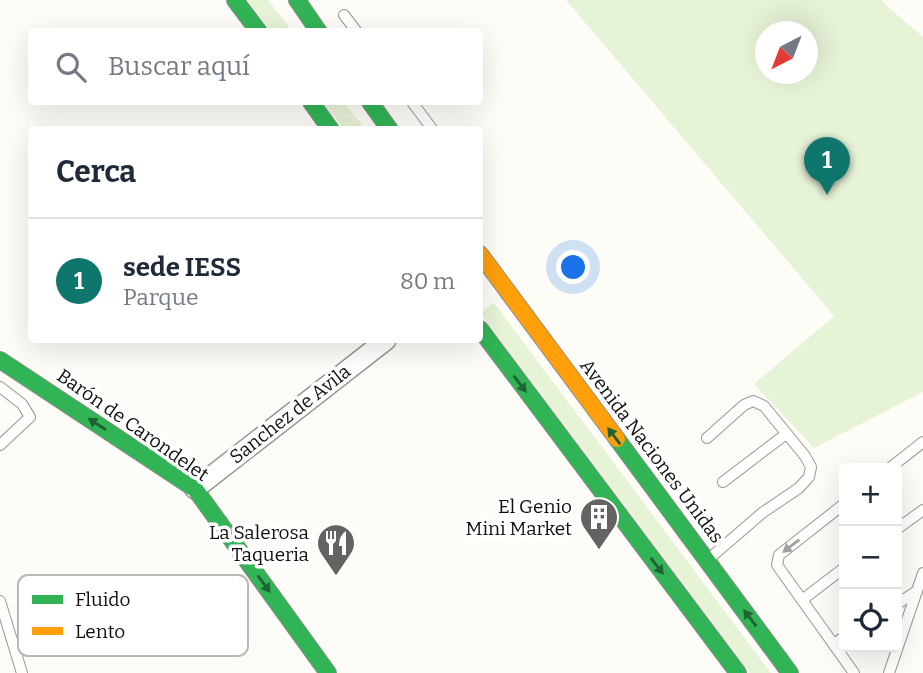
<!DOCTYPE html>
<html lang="es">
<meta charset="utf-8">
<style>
body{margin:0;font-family:Bitter,serif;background:#f6f6f7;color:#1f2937}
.controls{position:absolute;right:21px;bottom:21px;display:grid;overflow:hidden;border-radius:7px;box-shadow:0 7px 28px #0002}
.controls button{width:63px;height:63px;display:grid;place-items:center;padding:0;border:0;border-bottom:2px solid #e0e1e3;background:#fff;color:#1f2937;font:35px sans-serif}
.compass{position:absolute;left:755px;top:21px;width:63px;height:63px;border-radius:50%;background:#fff;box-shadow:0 7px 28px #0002;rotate:222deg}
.you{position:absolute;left:574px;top:268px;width:24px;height:24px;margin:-18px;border:5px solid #fff;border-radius:50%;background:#1a73e8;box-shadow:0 0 0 10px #1a73e833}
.badge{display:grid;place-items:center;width:46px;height:46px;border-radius:50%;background:#0f766e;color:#fff;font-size:23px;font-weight:700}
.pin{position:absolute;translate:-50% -58px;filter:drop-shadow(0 2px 4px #0008)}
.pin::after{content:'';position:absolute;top:37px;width:24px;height:21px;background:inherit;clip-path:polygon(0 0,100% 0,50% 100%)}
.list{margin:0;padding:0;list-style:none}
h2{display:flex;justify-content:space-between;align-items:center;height:91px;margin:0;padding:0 28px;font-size:30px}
h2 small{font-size:23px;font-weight:400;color:#747a83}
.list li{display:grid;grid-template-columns:46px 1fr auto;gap:21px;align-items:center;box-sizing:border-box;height:126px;padding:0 28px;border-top:2px solid #e0e1e3}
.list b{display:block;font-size:26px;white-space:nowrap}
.list p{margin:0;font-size:23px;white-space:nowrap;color:#747a83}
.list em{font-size:23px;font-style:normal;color:#747a83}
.icon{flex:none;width:38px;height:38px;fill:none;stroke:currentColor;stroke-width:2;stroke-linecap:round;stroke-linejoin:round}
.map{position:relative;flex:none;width:923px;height:673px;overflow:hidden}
.search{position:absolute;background:#fff;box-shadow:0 7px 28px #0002;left:28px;top:28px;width:455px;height:77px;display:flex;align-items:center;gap:18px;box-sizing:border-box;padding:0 24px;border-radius:7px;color:#747a83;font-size:26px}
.panel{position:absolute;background:#fff;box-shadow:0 7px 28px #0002;left:28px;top:126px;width:455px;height:217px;border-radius:7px}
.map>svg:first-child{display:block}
</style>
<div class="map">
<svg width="923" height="673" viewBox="0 0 923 673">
<rect width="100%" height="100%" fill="#fdfcf7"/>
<g fill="#e7f3d7" fill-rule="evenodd">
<path d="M247,0H268L292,31H271Z"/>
<path d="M566,0H882L888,7L923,37V392L814,448L754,384L834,316ZM766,32H808V74H766Z"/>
<path d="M323,102H344L365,129H344Z"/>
<path d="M494,303L771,673H750L480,313Z"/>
</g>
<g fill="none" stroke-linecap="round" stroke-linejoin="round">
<defs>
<g id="lane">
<path d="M344,15L357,32"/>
<path d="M412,102L433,130"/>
<path d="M0,387L22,404L30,417L0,445"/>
<path d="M707,438L744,405L753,401L764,406L805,456L811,467L809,477L799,488L762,513L710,558"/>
<path d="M890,468L923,442"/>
<path d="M723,482L786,434"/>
<path d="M844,504L779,555L777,565L854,673"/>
<path d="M897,529L923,510"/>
<path d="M802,600L844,568"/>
<path d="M0,601L22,673"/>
<path d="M897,604L917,591"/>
<path d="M834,644L844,637"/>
<path d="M889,673L923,573"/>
</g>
<path id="street" d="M195,489L386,340"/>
<g id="fast">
<path d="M235,0L259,32"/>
<path d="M297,0L319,32"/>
<path d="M311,102L331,130"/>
<path d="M370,102L390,130"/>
<path d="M480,329L738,673"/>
<path d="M0,360L195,489L328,673"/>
<path d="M617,439L790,673"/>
</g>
<path id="slow" d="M480,254L617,439"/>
</defs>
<use href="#lane" stroke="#979795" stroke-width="12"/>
<use href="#street" stroke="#979795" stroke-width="22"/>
<use href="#fast" stroke="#8e8d8b" stroke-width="18"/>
<use href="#slow" stroke="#8e8d8b" stroke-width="18"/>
<use href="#lane" stroke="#fffffe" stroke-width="10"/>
<use href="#street" stroke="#fffffe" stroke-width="19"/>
<use href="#fast" stroke="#30b455" stroke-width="16"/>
<use href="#slow" stroke="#ff9f0a" stroke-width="16"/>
</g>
<defs><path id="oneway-solid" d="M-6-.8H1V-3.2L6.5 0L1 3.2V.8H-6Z" transform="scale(1.75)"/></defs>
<g fill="#206233">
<use href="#oneway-solid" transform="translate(520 384) rotate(53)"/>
<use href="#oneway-solid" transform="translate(97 424) rotate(-147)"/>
<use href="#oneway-solid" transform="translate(614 436) rotate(-127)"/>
<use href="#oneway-solid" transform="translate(657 566) rotate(53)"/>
<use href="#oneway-solid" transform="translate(264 584) rotate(54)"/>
<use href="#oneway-solid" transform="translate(750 618) rotate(-127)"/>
</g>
<use fill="#a0a09f" href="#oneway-solid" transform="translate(791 546) rotate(142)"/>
<defs>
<symbol id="building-pin" viewBox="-11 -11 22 30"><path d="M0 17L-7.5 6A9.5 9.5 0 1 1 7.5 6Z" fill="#646362" stroke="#fff"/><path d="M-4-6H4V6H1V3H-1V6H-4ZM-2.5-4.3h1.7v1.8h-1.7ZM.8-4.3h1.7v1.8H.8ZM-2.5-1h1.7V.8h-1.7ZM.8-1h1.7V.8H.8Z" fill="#fff"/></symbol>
<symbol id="restaurant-pin" viewBox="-11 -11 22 30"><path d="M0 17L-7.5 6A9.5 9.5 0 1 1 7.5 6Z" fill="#646362" stroke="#fff"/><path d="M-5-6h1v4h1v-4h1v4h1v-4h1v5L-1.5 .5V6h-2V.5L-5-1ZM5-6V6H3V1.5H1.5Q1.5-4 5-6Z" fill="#fff"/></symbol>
</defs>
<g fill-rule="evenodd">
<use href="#building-pin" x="577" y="495" width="44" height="60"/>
<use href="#restaurant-pin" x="314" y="521" width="44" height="60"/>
</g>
<g text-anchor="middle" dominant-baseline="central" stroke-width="7" stroke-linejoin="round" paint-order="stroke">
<g font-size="19" fill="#111" stroke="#fff">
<text transform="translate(290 414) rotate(-38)">Sanchez de Avila</text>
<text transform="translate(133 425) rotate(35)">Barón de Carondelet</text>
<text transform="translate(652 451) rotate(53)">Avenida Naciones Unidas</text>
</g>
<g font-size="19" fill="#111" stroke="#fff" text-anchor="end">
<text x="572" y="506">El Genio<tspan x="572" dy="22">Mini Market</tspan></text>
<text x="309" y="532">La Salerosa<tspan x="309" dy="22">Taqueria</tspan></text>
</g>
</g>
<rect x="18" y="575" width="230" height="81" rx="10" fill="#fff" stroke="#b8b8b8" stroke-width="2"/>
<rect x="32" y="595" width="31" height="9" fill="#30b455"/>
<rect x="32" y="627" width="31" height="8" fill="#ff9f0a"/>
<g font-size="19" fill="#111">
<text x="75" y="606">Fluido</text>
<text x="75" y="638">Lento</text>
</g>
</svg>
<div class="controls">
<button>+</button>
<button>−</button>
<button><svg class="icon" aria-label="locate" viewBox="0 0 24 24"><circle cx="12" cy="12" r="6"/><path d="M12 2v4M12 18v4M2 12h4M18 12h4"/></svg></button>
</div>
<svg class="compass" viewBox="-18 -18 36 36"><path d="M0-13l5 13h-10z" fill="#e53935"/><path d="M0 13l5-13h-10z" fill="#747a83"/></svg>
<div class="you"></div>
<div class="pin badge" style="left:827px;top:195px">1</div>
<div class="search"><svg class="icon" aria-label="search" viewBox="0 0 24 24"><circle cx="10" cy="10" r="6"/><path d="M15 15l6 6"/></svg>Buscar aquí</div>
<section class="panel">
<h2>Cerca<small></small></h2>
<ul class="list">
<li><span class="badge">1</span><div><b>sede IESS</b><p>Parque</p></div><em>80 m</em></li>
</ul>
</section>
</div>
